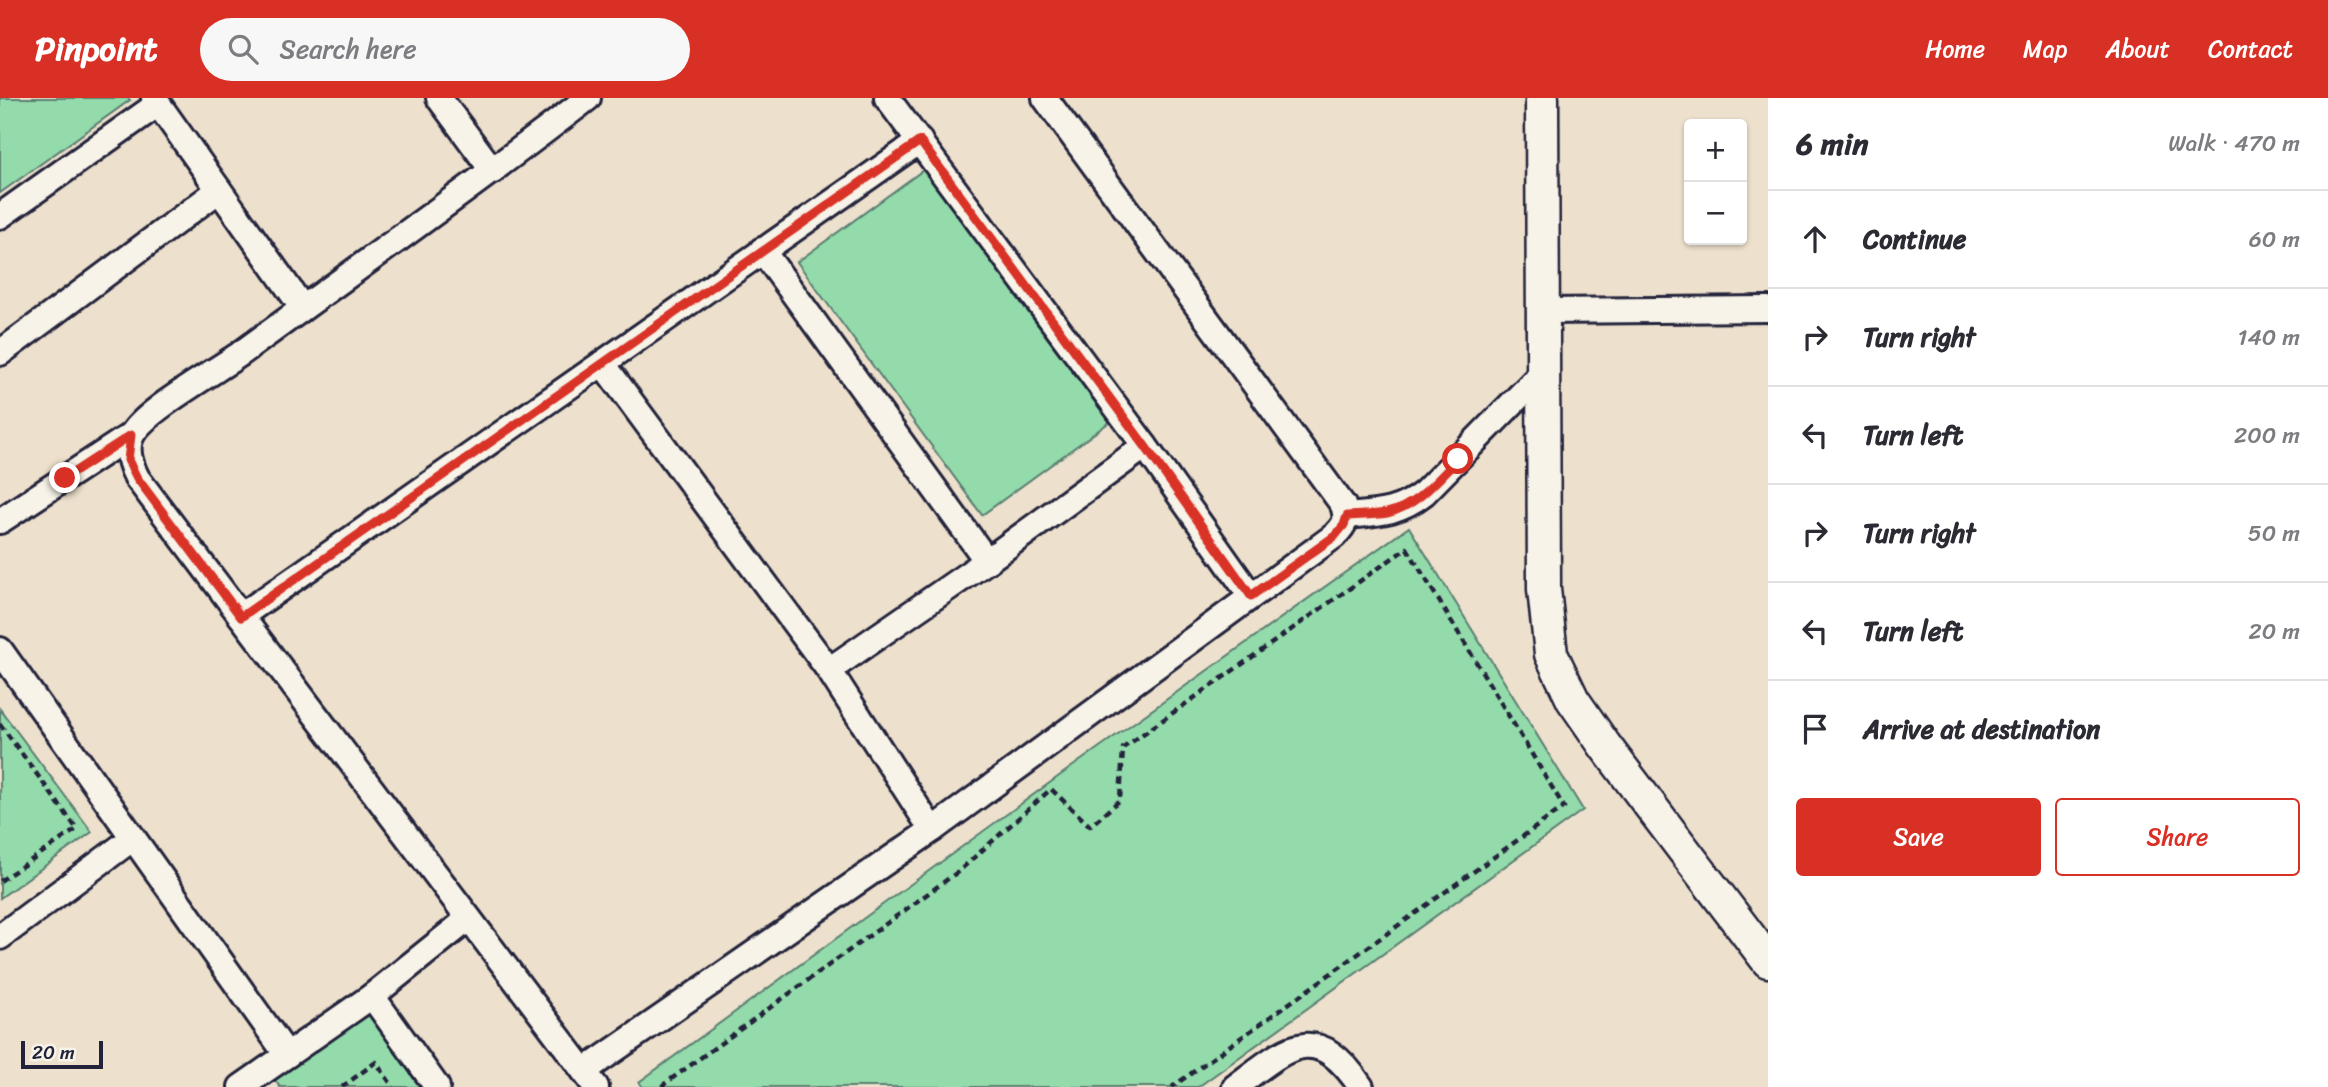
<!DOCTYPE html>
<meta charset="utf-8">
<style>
body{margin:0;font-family:Sriracha,sans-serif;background:#f7f7f7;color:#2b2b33}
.controls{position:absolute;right:21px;top:21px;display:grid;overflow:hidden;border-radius:7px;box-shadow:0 2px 5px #0004}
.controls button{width:63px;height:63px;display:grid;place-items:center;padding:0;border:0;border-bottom:2px solid #e1e1e2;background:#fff;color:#2b2b33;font:35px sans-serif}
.scale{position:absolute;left:21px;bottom:18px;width:82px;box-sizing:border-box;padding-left:7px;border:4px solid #22223b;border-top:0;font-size:19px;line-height:24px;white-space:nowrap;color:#22223b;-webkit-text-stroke:5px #f7f3e8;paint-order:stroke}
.stop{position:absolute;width:21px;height:21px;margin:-16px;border:5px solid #d93025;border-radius:50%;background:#fff}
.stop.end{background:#d93025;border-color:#fff;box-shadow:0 2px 7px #0008}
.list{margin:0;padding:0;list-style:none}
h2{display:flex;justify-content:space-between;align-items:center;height:91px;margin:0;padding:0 28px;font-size:30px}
h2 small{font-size:23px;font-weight:400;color:#7c7c81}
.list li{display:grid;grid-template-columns:46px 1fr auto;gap:21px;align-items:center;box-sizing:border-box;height:98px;padding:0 28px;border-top:2px solid #e1e1e2}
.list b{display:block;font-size:26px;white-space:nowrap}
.list em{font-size:23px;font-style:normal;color:#7c7c81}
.actions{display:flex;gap:14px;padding:21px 28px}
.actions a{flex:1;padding:16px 0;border:2px solid #d93025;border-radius:7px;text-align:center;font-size:24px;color:#d93025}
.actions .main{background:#d93025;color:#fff}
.icon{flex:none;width:38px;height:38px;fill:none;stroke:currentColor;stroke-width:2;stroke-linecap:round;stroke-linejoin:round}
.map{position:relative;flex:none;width:1768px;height:989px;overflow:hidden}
header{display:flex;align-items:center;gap:42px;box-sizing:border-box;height:98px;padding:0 35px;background:#d93025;color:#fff}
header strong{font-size:33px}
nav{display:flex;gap:38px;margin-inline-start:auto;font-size:24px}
.search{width:490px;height:63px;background:#f7f7f7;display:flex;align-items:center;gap:18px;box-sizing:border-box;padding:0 24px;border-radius:38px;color:#7c7c81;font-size:26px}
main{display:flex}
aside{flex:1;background:#fff}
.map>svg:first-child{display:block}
</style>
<header>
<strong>Pinpoint</strong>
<div class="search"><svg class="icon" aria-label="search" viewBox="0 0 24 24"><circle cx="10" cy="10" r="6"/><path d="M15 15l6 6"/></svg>Search here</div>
<nav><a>Home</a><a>Map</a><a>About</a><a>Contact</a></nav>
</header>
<main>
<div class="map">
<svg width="1768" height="989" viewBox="0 0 1768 989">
<rect width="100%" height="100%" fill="#ede0cc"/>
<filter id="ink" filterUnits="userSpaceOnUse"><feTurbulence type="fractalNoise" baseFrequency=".0143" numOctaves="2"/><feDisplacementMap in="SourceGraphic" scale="14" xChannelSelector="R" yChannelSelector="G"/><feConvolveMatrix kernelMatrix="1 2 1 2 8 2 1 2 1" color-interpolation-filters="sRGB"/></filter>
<g filter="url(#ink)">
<g fill="#93dbaa" stroke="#5a7e72" stroke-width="2">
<path d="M0,0H128L130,2L0,95Z"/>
<path d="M926,70L1111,323L982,417L797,164Z"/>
<path d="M1409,429L1583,712L1198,989H643L639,984L1066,673Z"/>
<path d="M0,611L92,734L0,800Z"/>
<path d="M370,909L427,989H280L271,977Z"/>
</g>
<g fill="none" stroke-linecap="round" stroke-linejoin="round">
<defs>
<g id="minor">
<path d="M154,0L302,209"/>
<path d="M439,0L493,73"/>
<path d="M588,0C474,88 356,171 240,256C214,274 147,312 133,335C124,349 130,366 137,380L596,989"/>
<path d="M887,0L1145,348L1251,498"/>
<path d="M0,118L158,6"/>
<path d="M762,152L987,463"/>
<path d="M1543,213L1768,211"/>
<path d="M0,255L219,92"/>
<path d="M603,266L829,572L932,732"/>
<path d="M1347,418C1379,415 1398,415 1424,395L1543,274"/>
<path d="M0,423L131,337"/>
<path d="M241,518L920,43"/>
<path d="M0,552L287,957"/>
<path d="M829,572L987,463L1145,348"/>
<path d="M0,839L133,740"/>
<path d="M372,898L437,989"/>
<path d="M584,973L932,732L1334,438C1345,427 1348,422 1343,407L1045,0"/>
<path d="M241,989L372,898L468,821"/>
<path d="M1235,989C1287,950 1315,920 1361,989"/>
</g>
<path id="tertiary" d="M1542,0L1544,491L1551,556L1573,602L1605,648L1768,863"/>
</defs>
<use href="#minor" stroke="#22223b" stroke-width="30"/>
<use href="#tertiary" stroke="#22223b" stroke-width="37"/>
<g stroke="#22223b" stroke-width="4.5" stroke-dasharray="7 5" stroke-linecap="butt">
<path d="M0,626L77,731L0,783"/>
<path d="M342,989L376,964L393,989"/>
<path d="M665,989L663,987L959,773L1051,691L1090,728L1120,702L1123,650L1407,450L1564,709L1172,989"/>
</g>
<use href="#minor" stroke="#f7f3e8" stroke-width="24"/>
<use href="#tertiary" stroke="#f7f3e8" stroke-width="32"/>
</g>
</g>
<g fill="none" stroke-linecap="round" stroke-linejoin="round" filter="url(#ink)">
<path stroke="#d93025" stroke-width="9" d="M65,380L131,337L128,362L137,380L241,519L920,43L1145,348L1251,498L1335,438L1344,427L1347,418C1360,417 1374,417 1387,415C1417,408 1437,382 1458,361"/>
</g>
</svg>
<div class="controls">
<button>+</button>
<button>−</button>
</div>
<div class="scale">20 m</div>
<div class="stop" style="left:1458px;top:361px"></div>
<div class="stop end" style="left:65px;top:380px"></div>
</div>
<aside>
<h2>6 min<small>Walk · 470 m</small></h2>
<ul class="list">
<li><svg class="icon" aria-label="ahead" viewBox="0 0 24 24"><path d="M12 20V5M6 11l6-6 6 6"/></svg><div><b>Continue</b></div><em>60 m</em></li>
<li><svg class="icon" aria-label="right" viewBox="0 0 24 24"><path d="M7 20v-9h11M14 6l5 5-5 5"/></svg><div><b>Turn right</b></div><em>140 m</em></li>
<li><svg class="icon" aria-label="left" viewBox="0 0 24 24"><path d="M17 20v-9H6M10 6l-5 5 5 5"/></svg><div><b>Turn left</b></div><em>200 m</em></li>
<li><svg class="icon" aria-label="right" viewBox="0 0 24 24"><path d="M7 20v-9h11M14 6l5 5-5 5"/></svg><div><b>Turn right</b></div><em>50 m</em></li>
<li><svg class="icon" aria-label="left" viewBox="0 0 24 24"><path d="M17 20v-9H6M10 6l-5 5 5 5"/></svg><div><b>Turn left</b></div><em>20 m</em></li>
<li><svg class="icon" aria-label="arrive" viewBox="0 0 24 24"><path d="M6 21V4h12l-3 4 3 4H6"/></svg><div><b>Arrive at destination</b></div></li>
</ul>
<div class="actions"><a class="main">Save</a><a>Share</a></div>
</aside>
</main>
